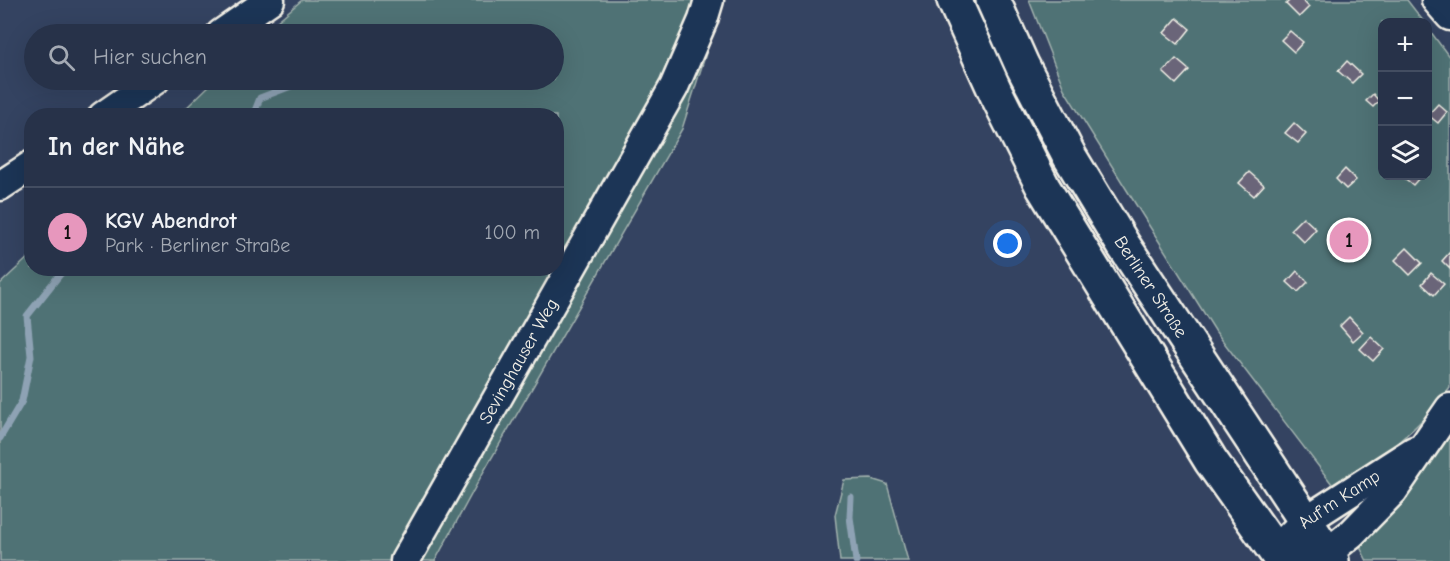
<!DOCTYPE html>
<html lang="de">
<meta charset="utf-8">
<style>
body{margin:0;font-family:"Comic Neue",sans-serif;background:#333e53;color:#f1f3f6}
.controls{position:absolute;right:18px;top:18px;display:grid;overflow:hidden;border-radius:12px;box-shadow:0 6px 24px #0002}
.controls button{width:54px;height:54px;display:grid;place-items:center;padding:0;border:0;border-bottom:2px solid #434d61;background:#273249;color:#f1f3f6;font:30px sans-serif}
.you{position:absolute;left:1008px;top:244px;width:21px;height:21px;margin:-15px;border:4px solid #fff;border-radius:50%;background:#1a73e8;box-shadow:0 0 0 9px #1a73e833}
.badge{display:grid;place-items:center;width:39px;height:39px;border-radius:50%;background:#e797bd;color:#111;font-size:20px;font-weight:700}
.pin{position:absolute;translate:-50% -50%;border:3px solid #fff;box-shadow:0 2px 6px #0006}
.list{margin:0;padding:0;list-style:none}
h2{display:flex;justify-content:space-between;align-items:center;height:78px;margin:0;padding:0 24px;font-size:26px}
h2 small{font-size:20px;font-weight:400;color:#a4aab4}
.list li{display:grid;grid-template-columns:39px 1fr auto;gap:18px;align-items:center;box-sizing:border-box;height:90px;padding:0 24px;border-top:2px solid #434d61}
.list b{display:block;font-size:22px;white-space:nowrap}
.list p{margin:0;font-size:20px;white-space:nowrap;color:#a4aab4}
.list em{font-size:20px;font-style:normal;color:#a4aab4}
.icon{flex:none;width:33px;height:33px;fill:none;stroke:currentColor;stroke-width:2;stroke-linecap:round;stroke-linejoin:round}
.map{position:relative;flex:none;width:1450px;height:561px;overflow:hidden}
.search{position:absolute;background:#273249;box-shadow:0 6px 24px #0002;left:24px;top:24px;width:540px;height:66px;display:flex;align-items:center;gap:15px;box-sizing:border-box;padding:0 21px;border-radius:33px;color:#a4aab4;font-size:22px}
.panel{position:absolute;background:#273249;box-shadow:0 6px 24px #0002;left:24px;top:108px;width:540px;height:168px;border-radius:24px}
.map>svg:first-child{display:block}
</style>
<div class="map">
<svg width="1450" height="561" viewBox="0 0 1450 561">
<rect width="100%" height="100%" fill="#344361"/>
<filter id="ink" filterUnits="userSpaceOnUse"><feTurbulence type="fractalNoise" baseFrequency=".0167" numOctaves="2"/><feDisplacementMap in="SourceGraphic" scale="12" xChannelSelector="R" yChannelSelector="G"/><feConvolveMatrix kernelMatrix="1 2 1 2 8 2 1 2 1" color-interpolation-filters="sRGB"/></filter>
<g filter="url(#ink)">
<g fill="#4f7274" stroke="#a2b2ae" stroke-width="1.5">
<path d="M302,0H723L682,129L484,471L435,561H0V284L31,255L32,268H556V116L179,115L215,80H554V34H262Z"/>
<path d="M1029,0H1407L1424,22H1382V176H1428V28L1450,58V388C1420,429 1378,460 1335,488L1216,332L1143,216L1064,89Z"/>
<path d="M1450,419V561H1367L1360,547Z"/>
<path d="M871,479L887,484L908,561H840L835,515L844,480Z"/>
</g>
<g fill="none" stroke-linecap="round" stroke-linejoin="round">
<g stroke="#8ea2b4" stroke-width="7">
<path d="M340,34H341"/>
<path d="M253,116L260,98L291,86L296,80"/>
<path d="M0,438L22,401L31,356L27,316L61,273L72,268"/>
<path d="M851,497L850,517L856,561"/>
</g>
</g>
<g fill="#6a6579" stroke="#f4f1e8" stroke-width="1.5">
<path d="M1290,0H1302L1309,7L1299,17L1286,4Z"/>
<path d="M1177,18L1190,29L1178,44L1164,33Z"/>
<path d="M1290,31L1303,42L1294,52L1281,40Z"/>
<path d="M1176,59L1189,70L1176,84L1163,72Z"/>
<path d="M1347,61L1361,74L1352,83L1338,71Z"/>
<path d="M1373,94L1379,101L1373,107L1366,101Z"/>
<path d="M1438,104L1447,112L1438,123L1428,115Z"/>
<path d="M1294,123L1306,134L1298,143L1285,133Z"/>
<path d="M1345,169L1356,180L1346,189L1336,179Z"/>
<path d="M1249,172L1264,185L1254,196L1239,183Z"/>
<path d="M1402,176H1421L1413,185Z"/>
<path d="M1303,217L1316,229L1304,242L1291,229Z"/>
<path d="M1407,248L1422,263L1410,275L1395,260Z"/>
<path d="M1450,252V269L1442,261Z"/>
<path d="M1297,271L1308,282L1298,292L1287,282Z"/>
<path d="M1431,273L1444,284L1434,295L1422,284Z"/>
<path d="M1349,317L1363,332L1353,341L1340,326Z"/>
<path d="M1371,337L1384,349L1373,361L1360,349Z"/>
</g>
<g fill="none" stroke-linecap="round" stroke-linejoin="round">
<defs>
<g id="minor">
<path d="M1436,0L1450,16"/>
<path d="M221,34L270,0"/>
<path d="M103,116L155,80"/>
<path d="M0,186L32,165"/>
<path id="s1" d="M1289,537L1305,521L1414,451"/>
<path d="M1275,551L1327,553L1352,533L1393,491L1450,408"/>
<path id="s2" d="M405,561L674,87L703,20L709,0"/>
</g>
<g id="major">
<path d="M954,0L996,93L1043,187L1211,461L1282,561"/>
<path id="s3" d="M993,0L1022,65L1070,157L1124,246L1332,561"/>
</g>
</defs>
<use href="#minor" stroke="#f4f1e8" stroke-width="33"/>
<use href="#major" stroke="#f4f1e8" stroke-width="38"/>
<use href="#minor" stroke="#1d3557" stroke-width="28"/>
<use href="#major" stroke="#1d3557" stroke-width="33"/>
</g>
</g>
<g text-anchor="middle" dominant-baseline="central" stroke-width="5" stroke-linejoin="round" paint-order="stroke">
<g font-size="18" fill="#f4f1e8" stroke="#1d3557">
<text stroke="none"><textPath href="#s3" startOffset="328">Berliner Straße</textPath></text>
<text stroke="none"><textPath href="#s2" startOffset="230">Sevinghauser Weg</textPath></text>
<text stroke="none"><textPath href="#s1" startOffset="63">Auf'm Kamp</textPath></text>
</g>
</g>
</svg>
<div class="controls">
<button>+</button>
<button>−</button>
<button><svg class="icon" aria-label="layers" viewBox="0 0 24 24"><path d="M12 4l9 5-9 5-9-5zM3 14l9 5 9-5"/></svg></button>
</div>
<div class="you"></div>
<div class="pin badge" style="left:1349px;top:240px">1</div>
<div class="search"><svg class="icon" aria-label="search" viewBox="0 0 24 24"><circle cx="10" cy="10" r="6"/><path d="M15 15l6 6"/></svg>Hier suchen</div>
<section class="panel">
<h2>In der Nähe<small></small></h2>
<ul class="list">
<li><span class="badge">1</span><div><b>KGV Abendrot</b><p>Park · Berliner Straße</p></div><em>100 m</em></li>
</ul>
</section>
</div>
